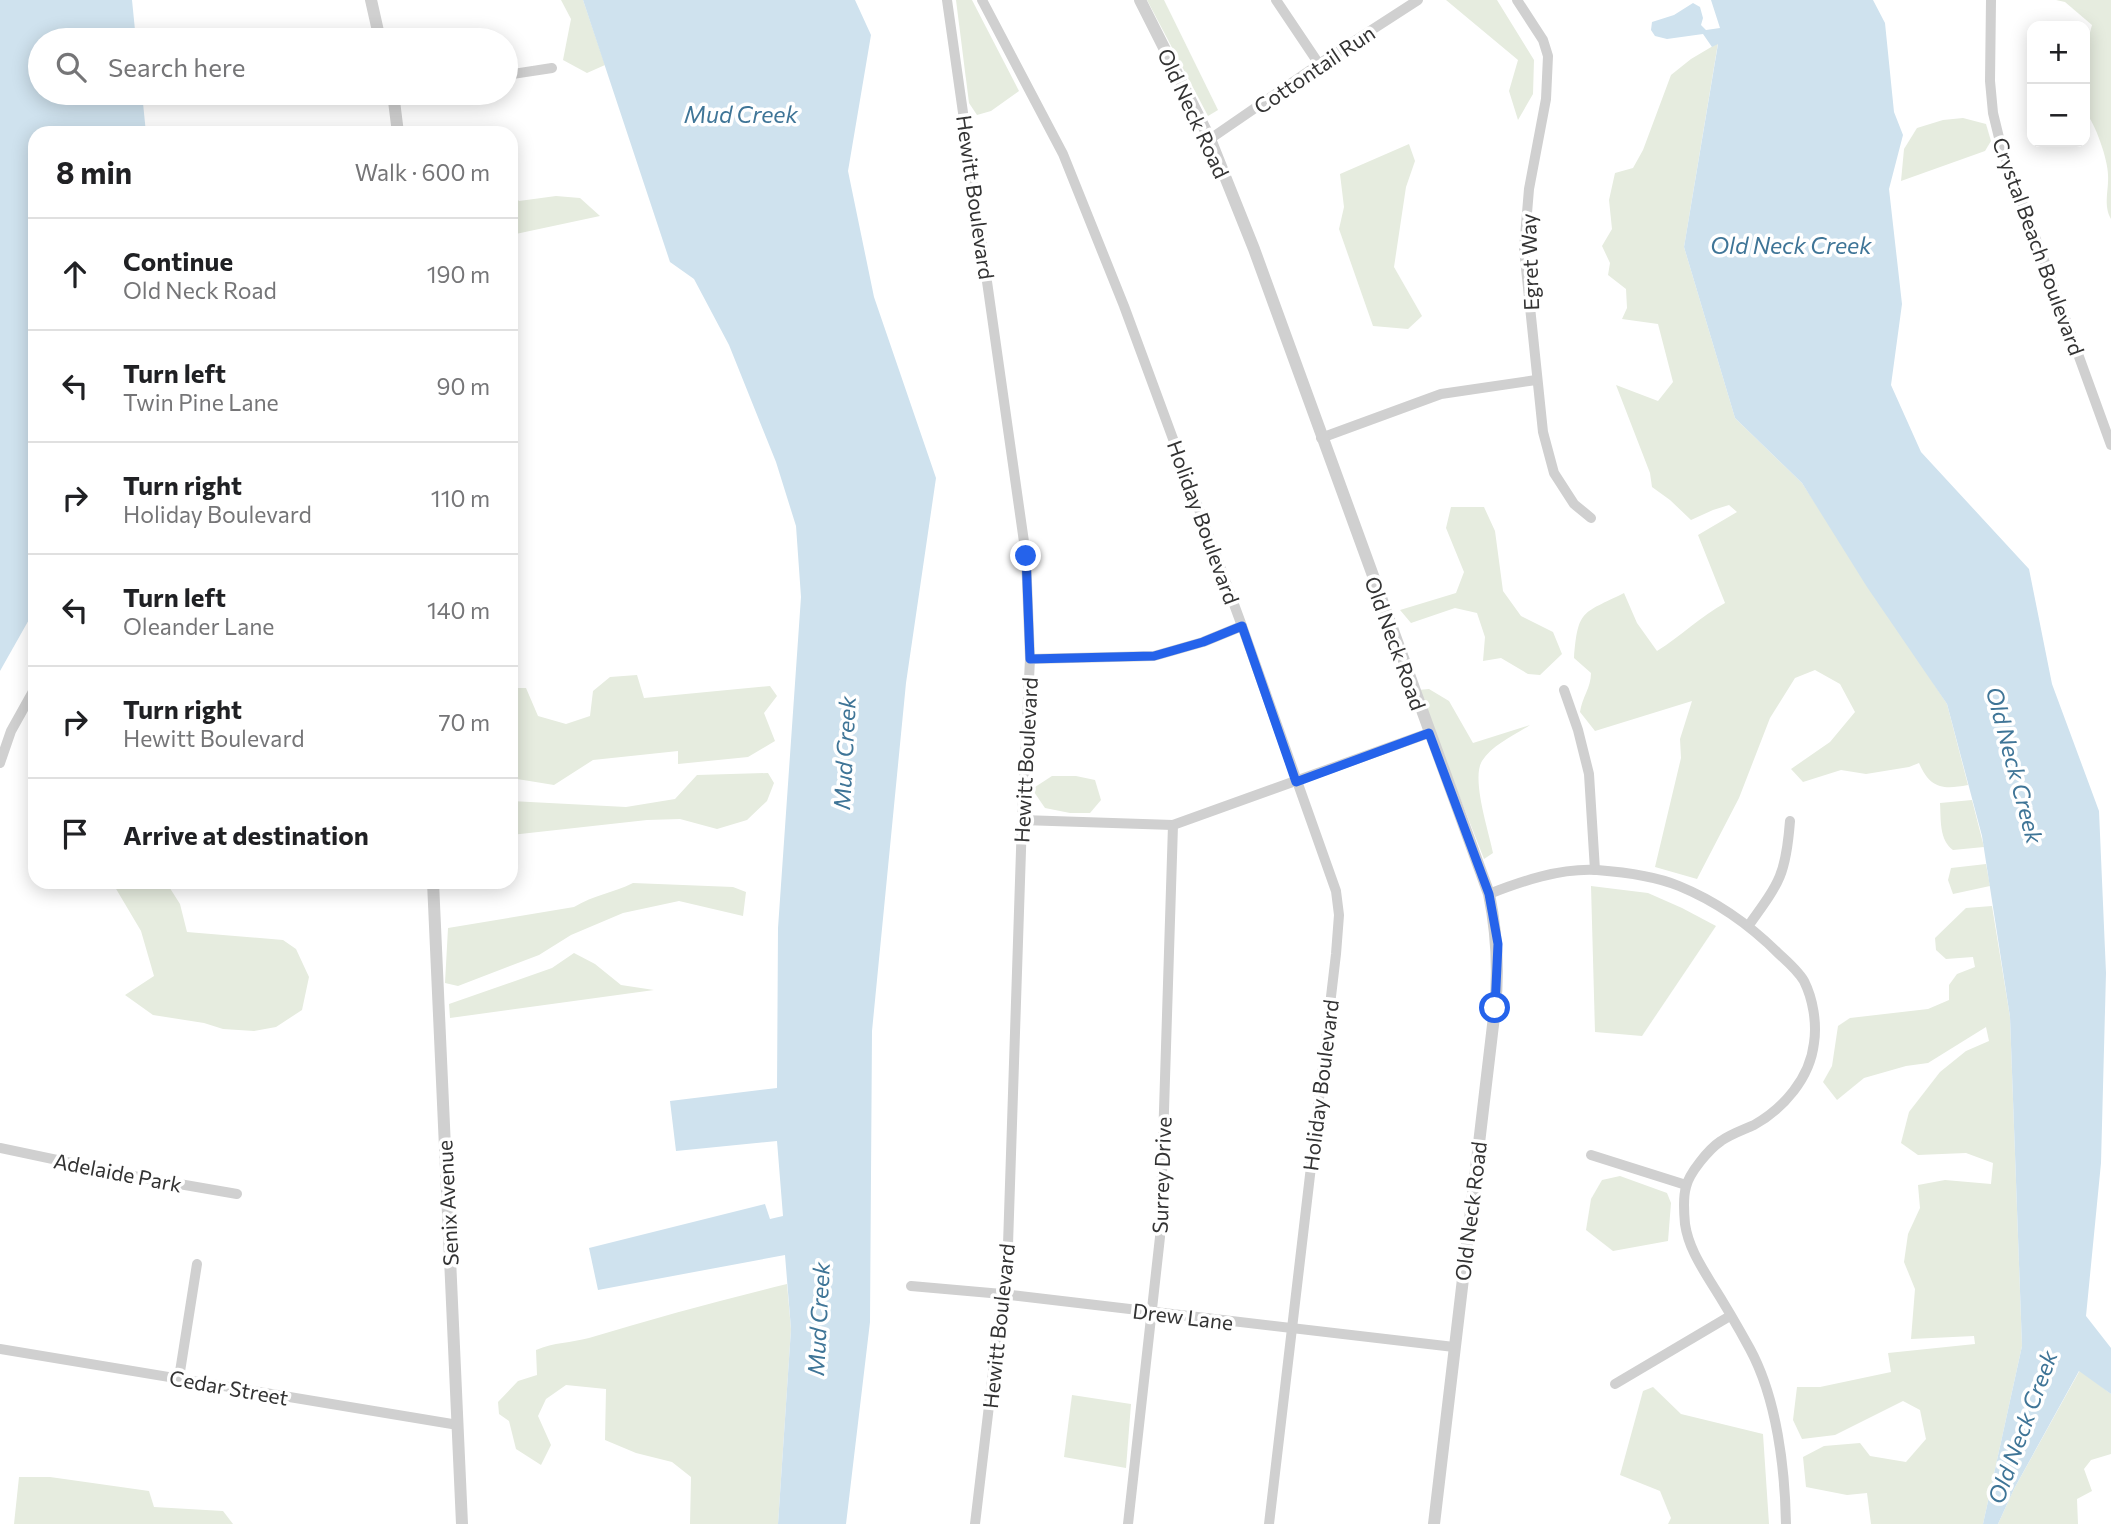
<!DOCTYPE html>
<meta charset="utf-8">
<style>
body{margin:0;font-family:Commissioner,sans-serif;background:#f2f2f2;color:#202124}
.controls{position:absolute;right:21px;top:21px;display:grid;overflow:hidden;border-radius:14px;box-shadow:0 4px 18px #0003}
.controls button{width:63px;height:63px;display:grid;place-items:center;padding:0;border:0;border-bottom:2px solid #e0e0e0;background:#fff;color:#202124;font:35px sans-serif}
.stop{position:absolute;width:21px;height:21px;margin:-16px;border:5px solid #2563eb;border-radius:50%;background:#fff}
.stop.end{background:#2563eb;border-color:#fff;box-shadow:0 2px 7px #0008}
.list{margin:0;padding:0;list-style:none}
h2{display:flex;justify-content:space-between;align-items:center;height:91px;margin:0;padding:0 28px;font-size:30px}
h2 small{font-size:23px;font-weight:400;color:#757577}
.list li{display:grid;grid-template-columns:46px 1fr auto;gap:21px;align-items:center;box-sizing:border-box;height:112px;padding:0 28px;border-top:2px solid #e0e0e0}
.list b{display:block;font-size:26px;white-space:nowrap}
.list p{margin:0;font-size:23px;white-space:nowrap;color:#757577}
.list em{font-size:23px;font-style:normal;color:#757577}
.icon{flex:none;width:38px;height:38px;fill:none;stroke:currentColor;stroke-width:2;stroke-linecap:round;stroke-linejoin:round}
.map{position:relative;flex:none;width:2111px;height:1524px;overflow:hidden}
.search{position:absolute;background:#fff;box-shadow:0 4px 18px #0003;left:28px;top:28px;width:490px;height:77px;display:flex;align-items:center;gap:18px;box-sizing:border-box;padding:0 24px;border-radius:38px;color:#757577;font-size:26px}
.panel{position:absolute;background:#fff;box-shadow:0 4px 18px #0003;left:28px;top:126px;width:490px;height:763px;border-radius:21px}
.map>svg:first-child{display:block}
</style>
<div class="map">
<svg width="2111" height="1524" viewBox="0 0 2111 1524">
<rect width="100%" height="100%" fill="#fff"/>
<g fill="#e6ecdf">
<path d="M561,0H583L605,65L587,73L563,60L571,19Z"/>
<path d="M956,0H972L1019,91L991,111L977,115L969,103Z"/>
<path d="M1147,0H1164L1218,110L1208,116Z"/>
<path d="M1446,0H1497L1534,60L1533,94L1518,120L1509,91L1518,60Z"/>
<path d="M2056,0H2111V219C2103,205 2109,190 2108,175C2108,160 2095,122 2085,112V51L2092,25L2065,2Z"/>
<path d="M1718,43L1684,247L1735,418L1802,483L1947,704L1968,785C1942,790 1930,788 1919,763L1909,767L1866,774L1841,770L1803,782L1791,769L1830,742L1855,712L1840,684L1815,670L1795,678L1770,718L1739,798L1697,879L1655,867L1681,758L1680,739L1692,701L1595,731L1580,712C1582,697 1591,688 1591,673L1574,658C1578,609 1582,614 1624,593L1637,623L1657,651C1681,636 1701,616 1725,603L1698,535L1737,512L1729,505L1713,510L1691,520L1670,500L1652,487L1650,473L1616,385L1658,401L1673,382L1658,324L1622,319L1627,308L1626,289L1608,275L1610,263L1602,246L1612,229L1609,200L1615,173L1633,168L1643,150L1671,75L1691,59Z"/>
<path d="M1963,118L1986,124L1991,141L1985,151L1901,181L1904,149L1917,128L1943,120Z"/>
<path d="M1409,144L1415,161L1406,187L1394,267L1422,316L1408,329L1373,326L1339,229L1344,207L1340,174Z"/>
<path d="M511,193L519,201L556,196L580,198L600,216L511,235Z"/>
<path d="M1451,507H1484L1495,531L1503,591L1521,616L1553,632L1562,654L1540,675L1528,674L1501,658L1483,661L1485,637L1477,613L1455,608L1411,623L1400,610L1456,593L1464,572L1446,528Z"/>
<path d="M637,675L644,698L770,686L777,696L764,713L775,741L748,757L678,764V751L593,760L554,785L511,778V688H526L538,716L566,724L590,716L593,691L610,677Z"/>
<path d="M1429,689L1449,701L1473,743L1530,725C1515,735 1492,745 1482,761C1471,779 1489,832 1493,853L1484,859L1418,690Z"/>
<path d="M768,773L774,783L767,801L747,820L717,829L680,819L647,820L511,835V801L626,807L675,799L697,775Z"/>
<path d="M1052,776H1076L1095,780L1101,800L1090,813H1070L1045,808L1032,789Z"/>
<path d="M1972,800L1984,847L1953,850C1939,840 1941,819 1940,803Z"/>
<path d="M1986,864L1990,886L1953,894L1948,880L1951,868Z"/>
<path d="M112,882H166L180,904L187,932L283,940L296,949L309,977L302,1010L276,1027L254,1031L223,1029L204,1023L153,1015L125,995L154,976L141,931Z"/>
<path d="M633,883L733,887L746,892L743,916L679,901L623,913L571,935L539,955L458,986L445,983L448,928L574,907C594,895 613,893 633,883Z"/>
<path d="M1591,886L1648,893L1682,908L1716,926L1642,1036L1595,1032Z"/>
<path d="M1992,906L2010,1017L2022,1346L1983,1524H1871L1867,1493L1847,1495L1806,1487L1803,1457L1824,1446L1860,1443L1870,1456L1906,1462L1926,1439L1920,1410L1903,1401L1835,1435L1802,1439L1793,1420L1797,1387H1820L1891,1372L1888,1353L1975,1344L1974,1336L1911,1339L1915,1289L1904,1262L1908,1234L1920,1208L1918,1185L1945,1180L1991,1184L1993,1163L1966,1153L1918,1155L1901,1143L1909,1112L1940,1072L1966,1051L1989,1041L1986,1027L1928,1063L1906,1066L1864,1078L1837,1100L1823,1082L1832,1066L1838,1026L1850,1018L1928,1009L1949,1000V985L1957,974L1975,967L1973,957L1946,959L1936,950L1935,938L1966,908Z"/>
<path d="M574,953L595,964L621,985L654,990L450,1018L449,1004L552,968Z"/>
<path d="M1620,1176L1667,1193L1671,1203L1668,1241L1613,1251L1586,1230L1591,1199L1602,1180Z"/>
<path d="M787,1284L791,1329L778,1524H690L691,1477L672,1462L636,1453L605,1440L606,1389L566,1385L546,1399L538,1416L551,1445L541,1465L516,1449L509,1421L499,1414L498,1402L518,1381L537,1375L536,1350C554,1342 571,1343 589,1338C654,1318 721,1300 787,1284Z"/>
<path d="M2080,1370L2111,1394V1454L2091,1460L2084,1469L2092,1491L2077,1499L2078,1524H1998L2014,1489Z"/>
<path d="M1653,1387L1681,1414L1763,1434L1769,1524H1668L1671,1518L1660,1491L1620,1475L1643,1391Z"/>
<path d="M1072,1395L1131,1404L1126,1468L1064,1457Z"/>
<path d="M19,1477H50L149,1491L154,1507L223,1511L233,1524H14Z"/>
</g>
<g fill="#cfe2ee">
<path d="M0,0H132L136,40H40V93H142L146,133H35V609L0,671Z"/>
<path d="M583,0H855L871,35L848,171L874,297L936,478L906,683L872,1031L870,1322L846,1524H778L791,1329L785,1255L598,1290L589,1248L765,1204L770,1219L783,1216L777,1141L676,1151L670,1101L777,1088L778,928L801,597L796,526L776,462L729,345L694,279L670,262Z"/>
<path d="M1711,0H1873L1885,23L1894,112L1903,135L1889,189L1902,304L1891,385L1921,452L2029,569L2052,684L2099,811L2106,973L2101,1163L2086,1316L2111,1348V1394L2079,1371L2014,1489L1998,1524H1983L2022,1346L2010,1017L1982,836L1947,704L1867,587L1802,483L1735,418L1684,247L1718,44L1712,47L1703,34L1667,39L1655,36L1651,30L1652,22L1674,15L1693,3L1700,7L1703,18L1701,25L1706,30L1720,28Z"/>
</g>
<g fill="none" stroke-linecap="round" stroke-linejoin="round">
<g stroke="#d0d0d0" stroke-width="10">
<path d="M947,0L1026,556L1030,659L1022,820L1008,1245L975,1524"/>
<path d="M982,0L1063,154L1124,306L1242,626L1336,891L1339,915L1336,954L1269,1524"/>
<path d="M1276,0L1319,64"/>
<path d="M1517,0L1543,40L1548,56L1546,99L1529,189L1524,249L1543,432L1554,473L1574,504L1591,518"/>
<path d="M1991,0L1990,81L1993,113L2002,150L2045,263L2111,445"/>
<path d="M506,75L552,68"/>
<path d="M1210,139L1319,64L1418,0"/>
<path d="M1321,438L1441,394L1536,380"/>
<path d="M1030,659L1154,656L1203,642L1242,626"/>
<path d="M1564,690L1578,730L1589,774L1595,870"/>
<path d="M0,763L11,731L35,688"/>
<path d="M1022,820L1173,825L1429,733"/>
<path d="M1489,894C1522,881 1560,868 1597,870C1623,872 1655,876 1679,886C1718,902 1750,925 1779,954C1788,962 1798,971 1804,981C1813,999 1817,1023 1814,1043C1810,1078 1784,1108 1754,1125C1743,1130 1731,1134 1721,1141C1709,1149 1689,1173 1686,1187C1683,1197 1684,1213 1685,1224C1688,1245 1699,1263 1710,1281C1724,1303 1738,1327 1750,1349C1777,1399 1785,1469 1786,1524"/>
<path d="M1749,925C1780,882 1786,874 1790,821"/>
<path d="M0,1148L133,1176L237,1194"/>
<path d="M1591,1155L1686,1185"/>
<path d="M911,1286L1002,1294L1454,1347"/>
<path d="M0,1349L458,1425"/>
<path d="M179,1378L197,1264"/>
<path d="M1615,1384L1730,1316"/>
<path d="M1128,1524L1160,1237L1173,825"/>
</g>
<g stroke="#d0d0d0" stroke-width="12">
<path d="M371,0L380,40"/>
<path d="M1140,0L1210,139L1254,249L1489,894C1497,933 1499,968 1495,1008L1434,1524"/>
<path d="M393,93L398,133"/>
<path d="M433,882L462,1524"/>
</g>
</g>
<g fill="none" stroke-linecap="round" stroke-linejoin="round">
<path stroke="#2563eb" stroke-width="9" d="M1026,556L1030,659L1154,656L1203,642L1242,626L1296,782L1429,733L1489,894L1498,944L1495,1008"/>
</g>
<g text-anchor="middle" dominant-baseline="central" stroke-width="7" stroke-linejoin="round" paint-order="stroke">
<g font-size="21" fill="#333" stroke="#fff">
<text transform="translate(1314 69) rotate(-34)">Cottontail Run</text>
<text transform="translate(1194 113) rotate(65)">Old Neck Road</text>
<text transform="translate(976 197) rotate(82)">Hewitt Boulevard</text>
<text transform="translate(2039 246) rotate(70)">Crystal Beach Boulevard</text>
<text transform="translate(1529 262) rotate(-92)">Egret Way</text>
<text transform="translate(1204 522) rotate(70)">Holiday Boulevard</text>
<text transform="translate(1396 643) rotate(70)">Old Neck Road</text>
<text transform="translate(1025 760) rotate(-87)">Hewitt Boulevard</text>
<text transform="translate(1320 1085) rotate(-83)">Holiday Boulevard</text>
<text transform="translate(118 1172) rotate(11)">Adelaide Park</text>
<text transform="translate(1161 1175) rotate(-88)">Surrey Drive</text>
<text transform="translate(447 1203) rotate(-93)">Senix Avenue</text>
<text transform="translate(1470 1211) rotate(-83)">Old Neck Road</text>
<text transform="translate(1183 1316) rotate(7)">Drew Lane</text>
<text transform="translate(998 1326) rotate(-84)">Hewitt Boulevard</text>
<text transform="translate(229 1387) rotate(10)">Cedar Street</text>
</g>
<g font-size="23" font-style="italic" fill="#3f7597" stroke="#fff">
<text x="741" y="114">Mud Creek</text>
<text x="1791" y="245">Old Neck Creek</text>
<text transform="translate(844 753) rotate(-87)">Mud Creek</text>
<text transform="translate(2015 765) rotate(75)">Old Neck Creek</text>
<text transform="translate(818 1319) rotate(-87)">Mud Creek</text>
<text transform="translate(2022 1427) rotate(-70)">Old Neck Creek</text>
</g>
</g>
</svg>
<div class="controls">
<button>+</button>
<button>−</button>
</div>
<div class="stop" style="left:1495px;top:1008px"></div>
<div class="stop end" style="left:1026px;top:556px"></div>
<div class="search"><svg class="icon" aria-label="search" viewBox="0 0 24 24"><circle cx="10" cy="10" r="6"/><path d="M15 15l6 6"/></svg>Search here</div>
<section class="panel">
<h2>8 min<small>Walk · 600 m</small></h2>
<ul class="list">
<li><svg class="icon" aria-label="ahead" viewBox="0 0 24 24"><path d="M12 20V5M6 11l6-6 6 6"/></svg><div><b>Continue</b><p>Old Neck Road</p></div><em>190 m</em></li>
<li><svg class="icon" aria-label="left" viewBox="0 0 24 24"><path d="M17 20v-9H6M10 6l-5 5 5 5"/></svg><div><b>Turn left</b><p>Twin Pine Lane</p></div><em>90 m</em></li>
<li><svg class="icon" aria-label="right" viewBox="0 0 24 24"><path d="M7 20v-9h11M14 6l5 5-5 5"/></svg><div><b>Turn right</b><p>Holiday Boulevard</p></div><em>110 m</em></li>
<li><svg class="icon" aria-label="left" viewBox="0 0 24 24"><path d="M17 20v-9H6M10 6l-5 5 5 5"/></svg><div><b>Turn left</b><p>Oleander Lane</p></div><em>140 m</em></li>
<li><svg class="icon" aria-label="right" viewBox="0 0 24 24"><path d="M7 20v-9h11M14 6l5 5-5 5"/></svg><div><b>Turn right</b><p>Hewitt Boulevard</p></div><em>70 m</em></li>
<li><svg class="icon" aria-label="arrive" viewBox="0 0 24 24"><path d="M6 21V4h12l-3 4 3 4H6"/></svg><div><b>Arrive at destination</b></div></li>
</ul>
</section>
</div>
